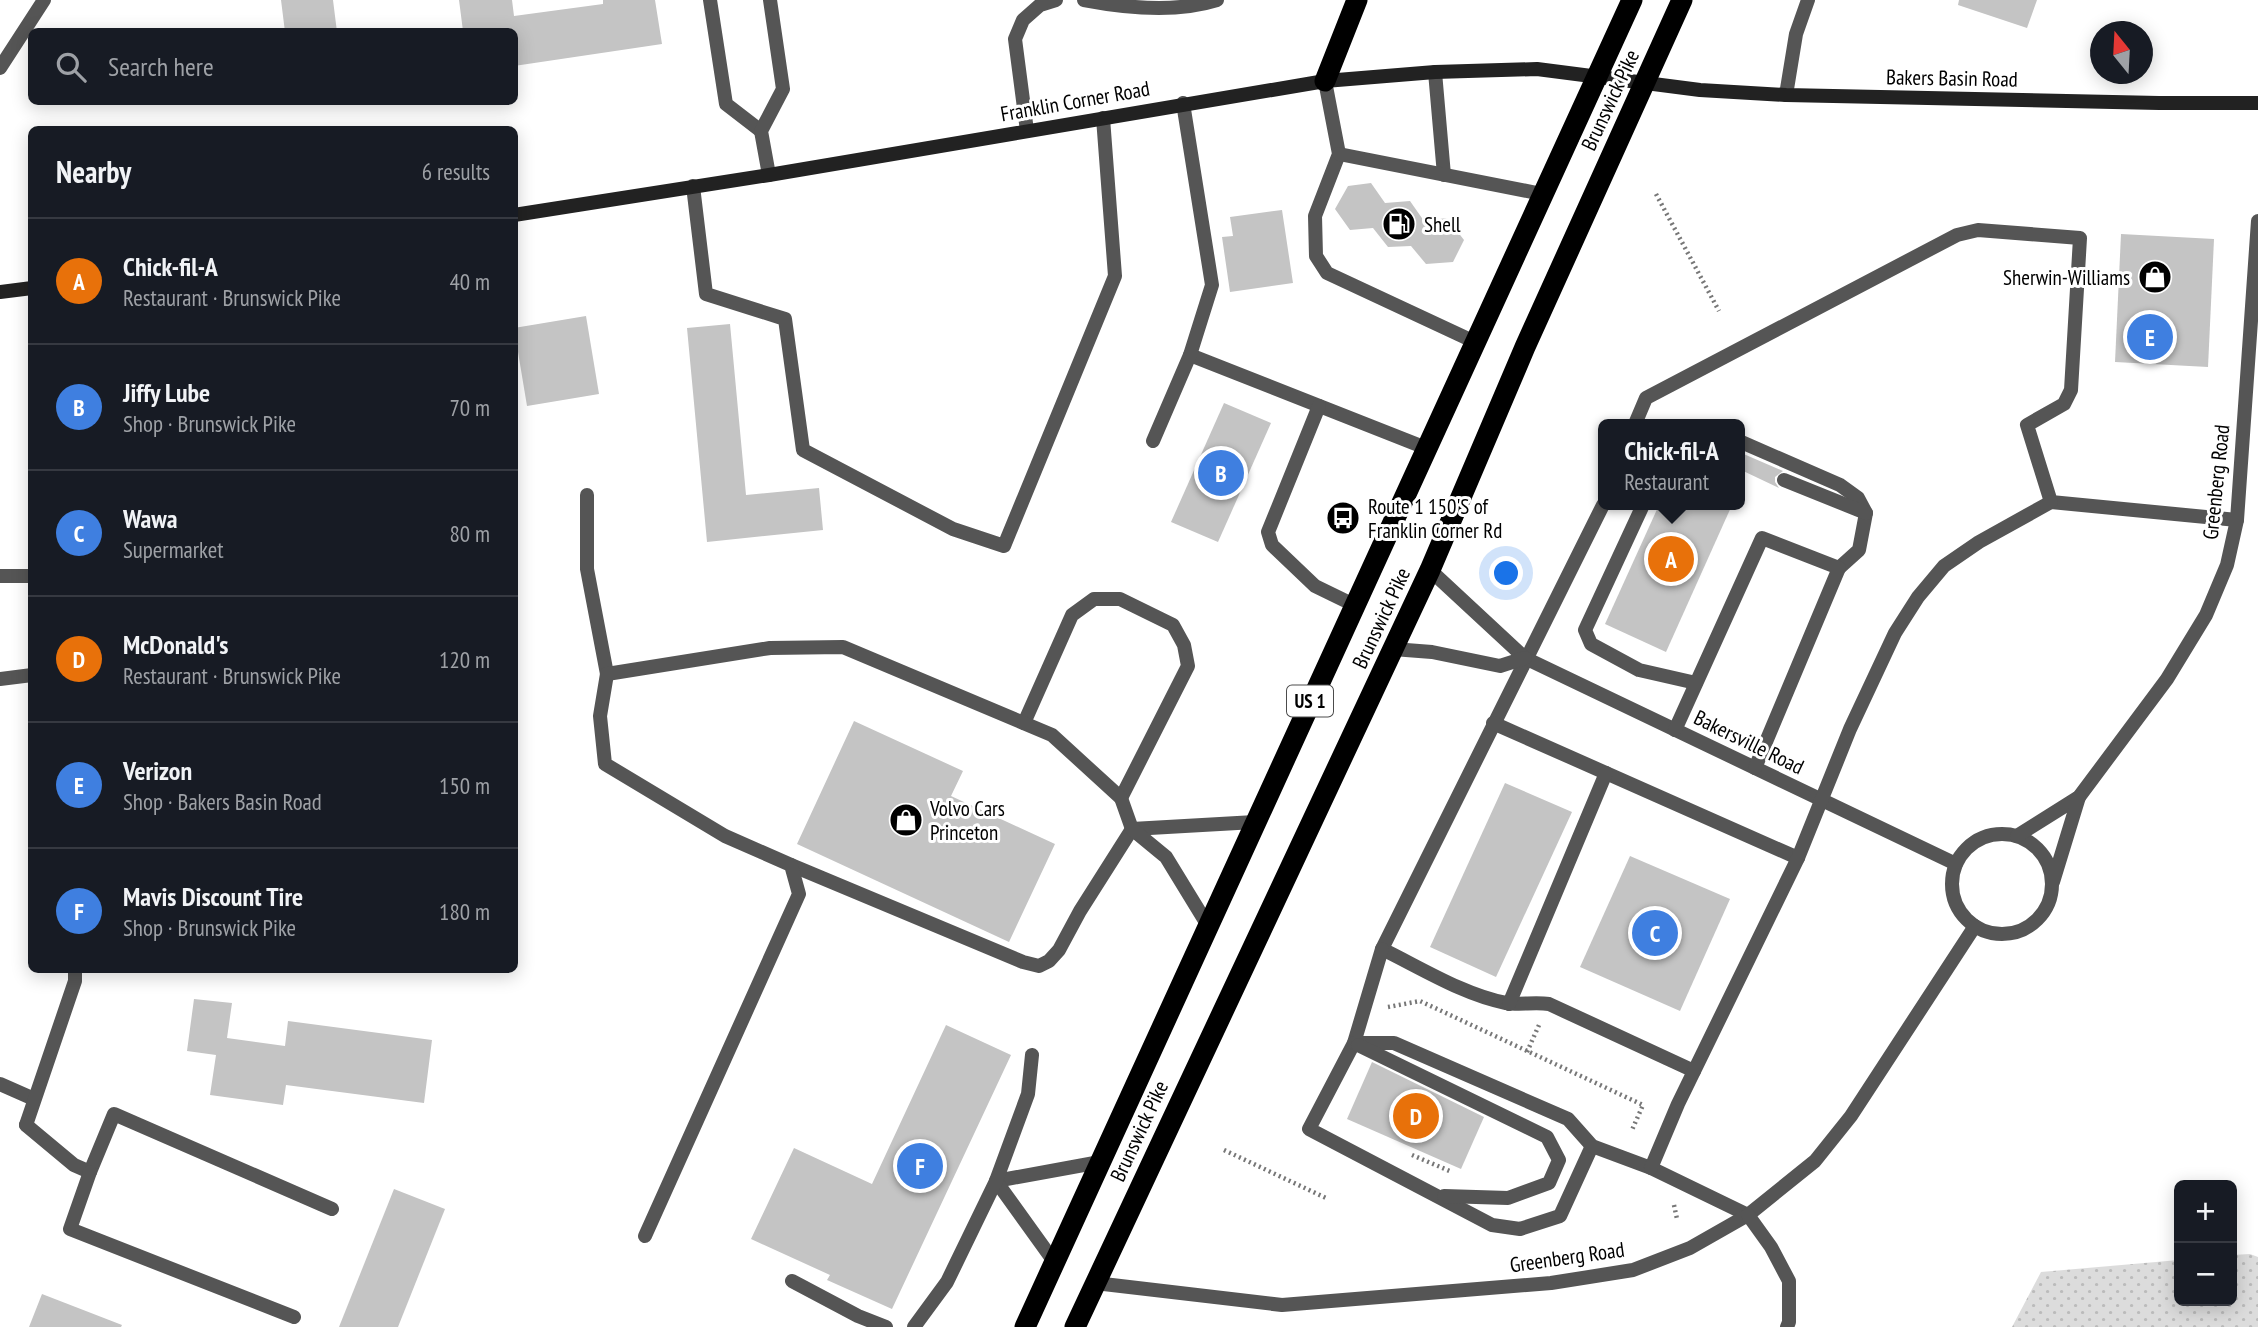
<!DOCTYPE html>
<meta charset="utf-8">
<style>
body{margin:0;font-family:"PT Sans Narrow",sans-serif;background:#20242c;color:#f1f3f6}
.controls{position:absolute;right:21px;bottom:21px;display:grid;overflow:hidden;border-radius:10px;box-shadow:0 4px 18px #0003}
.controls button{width:63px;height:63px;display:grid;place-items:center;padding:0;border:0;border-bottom:2px solid #363941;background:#171b24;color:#f1f3f6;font:35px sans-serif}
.compass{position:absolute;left:2090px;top:21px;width:63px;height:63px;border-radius:50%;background:#171b24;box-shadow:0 4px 18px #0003;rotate:342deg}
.you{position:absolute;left:1507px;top:574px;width:24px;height:24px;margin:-18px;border:5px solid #fff;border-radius:50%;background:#1a73e8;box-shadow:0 0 0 10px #1a73e833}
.badge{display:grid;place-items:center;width:46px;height:46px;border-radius:50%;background:#d93025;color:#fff;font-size:23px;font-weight:700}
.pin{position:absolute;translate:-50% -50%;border:4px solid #fff;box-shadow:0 2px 7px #0006}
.popup{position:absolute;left:1598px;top:419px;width:147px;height:91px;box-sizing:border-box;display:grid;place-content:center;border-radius:10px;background:#171b24;filter:drop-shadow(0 2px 5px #0005);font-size:23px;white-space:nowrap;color:#9ea1a6}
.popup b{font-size:26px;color:#f1f3f6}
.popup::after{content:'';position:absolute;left:50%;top:100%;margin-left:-14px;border:14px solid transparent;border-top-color:#171b24}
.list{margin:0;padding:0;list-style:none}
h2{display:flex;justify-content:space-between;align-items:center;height:91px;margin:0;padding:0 28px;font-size:30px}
h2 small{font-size:23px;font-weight:400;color:#9ea1a6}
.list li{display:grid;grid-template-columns:46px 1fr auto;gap:21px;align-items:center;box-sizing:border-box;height:126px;padding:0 28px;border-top:2px solid #363941}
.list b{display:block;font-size:26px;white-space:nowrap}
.list p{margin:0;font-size:23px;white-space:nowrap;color:#9ea1a6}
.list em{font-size:23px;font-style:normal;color:#9ea1a6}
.icon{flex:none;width:38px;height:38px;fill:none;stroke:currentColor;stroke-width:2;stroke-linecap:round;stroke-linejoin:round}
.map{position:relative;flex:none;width:2258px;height:1327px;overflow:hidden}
.search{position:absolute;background:#171b24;box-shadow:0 4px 18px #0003;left:28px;top:28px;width:490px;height:77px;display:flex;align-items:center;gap:18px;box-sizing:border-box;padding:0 24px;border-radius:10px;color:#9ea1a6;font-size:26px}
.panel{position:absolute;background:#171b24;box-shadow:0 4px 18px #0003;left:28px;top:126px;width:490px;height:847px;border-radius:10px}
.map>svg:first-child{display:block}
</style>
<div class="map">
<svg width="2258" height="1327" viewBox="0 0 2258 1327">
<defs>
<pattern id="green-dots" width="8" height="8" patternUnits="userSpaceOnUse" patternTransform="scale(1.75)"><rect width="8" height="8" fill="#dcdcdc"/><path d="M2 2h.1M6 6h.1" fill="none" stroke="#bbb" stroke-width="1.8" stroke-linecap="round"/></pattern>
</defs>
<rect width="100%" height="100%" fill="#fff"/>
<path fill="url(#green-dots)" d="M2250,1254L2258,1257V1327H2012L2041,1272L2179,1260V1301H2232V1255Z"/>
<g fill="#c4c4c4">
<path d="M281,0H333L337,32H285Z"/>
<path d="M459,0H512L514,16L603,4V0H655L662,44L514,66V32H485L484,28L463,31Z"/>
<path d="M1959,0H2037L2027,28L1958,5Z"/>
<path d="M1371,183L1385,203L1410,201L1424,221L1447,218L1464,240L1453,262L1426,264L1411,246L1388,247L1373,228L1350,230L1335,209L1348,186Z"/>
<path d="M1282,210L1293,283L1230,292L1222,237L1233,236L1230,217Z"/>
<path d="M2121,234L2214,239L2208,367L2115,362Z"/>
<path d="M586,316L599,394L527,406L514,328Z"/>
<path d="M730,324L746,495L819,488L823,530L707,542L687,328Z"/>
<path d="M1224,403L1271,423L1218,542L1171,522Z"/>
<path d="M1739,452L1783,471L1775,477V482L1779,488L1739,469Z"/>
<path d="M1659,505H1732L1666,652L1605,624Z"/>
<path d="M854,721L963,771L951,796L1055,844L1009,942L797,844Z"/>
<path d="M1505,783L1572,812L1496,977L1430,947Z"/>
<path d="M1630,856L1730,899L1680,1011L1580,967Z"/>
<path d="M194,999L232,1003L227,1038L285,1046L288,1021L432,1040L424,1103L286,1085L283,1105L210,1095L216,1055L187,1051Z"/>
<path d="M946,1025L1011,1055L892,1309L827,1280L830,1275L751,1239L794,1148L872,1184Z"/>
<path d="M1372,1062L1484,1117L1461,1169L1347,1119Z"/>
<path d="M394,1189L445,1209L398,1327H339Z"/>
<path d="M42,1294L122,1325L121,1327H29Z"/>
</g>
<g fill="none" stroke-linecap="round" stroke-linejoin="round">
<g stroke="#777" stroke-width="4.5" stroke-dasharray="2 3.5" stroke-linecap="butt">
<path d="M1656,194L1719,311"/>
<path d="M1388,1007L1420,1001L1643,1105L1632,1130"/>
<path d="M1527,1052L1539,1025"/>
<path d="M1224,1150L1326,1198"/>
<path d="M1412,1155L1452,1172"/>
<path d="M1674,1205L1677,1219"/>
</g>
<g stroke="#555" stroke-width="14">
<path d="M1084,0C1126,8 1176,13 1217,0"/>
<path d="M0,68L44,0"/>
<path d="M1435,72L1444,175"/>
<path d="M1325,81L1339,154L1315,216L1316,256L1327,273L1475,342"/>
<path d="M1786,95L1796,34L1808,0"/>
<path d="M1027,131L1015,39L1023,20L1040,5L1056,0"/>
<path d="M1339,154L1542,194"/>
<path d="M693,186L706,294L785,319L803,450L953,529L1004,546L1115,276L1103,118"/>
<path d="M1190,355L1426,448"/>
<path d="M1319,406L1268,532L1272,545L1315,586L1354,605"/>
<path d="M1635,424L1646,398L1957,235L1978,230L2080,238L2071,390L2064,404L2027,425L2051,502L2237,520"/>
<path d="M1153,441L1190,355L1212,285L1183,103"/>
<path d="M1739,441L1840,485L1858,498L1866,513L1859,550L1839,568"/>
<path d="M1784,480L1866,513"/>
<path d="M587,495V569L607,674"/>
<path d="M1603,505L1382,949C1421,968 1464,995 1506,1003C1520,1005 1535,1002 1549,1004L1694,1071"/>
<path d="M1643,505L1585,630L1591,644L1639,670L1696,683"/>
<path d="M1430,570L1525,658L1956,864"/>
<path d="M0,576H32"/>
<path d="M1393,649L1432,652L1500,666L1525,658"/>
<path d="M0,679L32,675"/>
<path d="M1024,723L1072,615L1094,599H1120L1173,625L1184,645L1188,666L1121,798"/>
<path d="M1493,723L1798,858"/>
<path d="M1675,730L1762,538L1839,568L1755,768"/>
<path d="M1132,829L1255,822"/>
<circle cx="2002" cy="884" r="50"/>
<path d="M2017,836L2079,797L2167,679L2206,615L2227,565L2237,520L2258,221"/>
<path d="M791,865L1023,962L1039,966L1049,961L1059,950L1080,911L1132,829"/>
<path d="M2053,882L2079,797"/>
<path d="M1382,949L1354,1043L1309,1129L1492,1225L1520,1229L1560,1216L1592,1146"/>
<path d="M1509,1004L1606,773"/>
<path d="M1354,1043H1394L1568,1119L1592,1146L1651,1168L1748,1215"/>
<path d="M1358,1045L1547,1137L1559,1160L1549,1183L1508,1198L1444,1196"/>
<path d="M0,1084L34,1099"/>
<path d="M26,1125L74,1165L90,1172L114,1114L332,1209"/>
<path d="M1651,1168L1678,1104L1798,858L1850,729L1895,633L1918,597L1944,566L1979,542L2051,502"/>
<path d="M90,1172L70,1229L294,1317"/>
<path d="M996,1181L1100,1162"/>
<path d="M996,1181L1055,1263"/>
<path d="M645,1236L799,894L791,865L725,836L605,764L600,716L607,674L770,648L843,647L1052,735L1121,798L1132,829L1166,857L1207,924"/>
<path d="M792,1281L858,1316L886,1327"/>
<path d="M1095,1283L1282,1305L1551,1283L1633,1270L1690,1248L1748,1215L1815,1161L1851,1116L1975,926"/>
<path d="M914,1327L947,1282L996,1181L1028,1094L1032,1055"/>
</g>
<g stroke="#555" stroke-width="14">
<path d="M710,0L726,104L761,131"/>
<path d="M769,175L761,131L783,89L770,0"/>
<path d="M26,1125L75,981V970"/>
<path d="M1748,1215L1771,1247L1789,1281V1322L1787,1327"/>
</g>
<g stroke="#222" stroke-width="14">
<path d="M514,215L769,175L1325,81L1435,72L1537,69L1700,90L1786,95L2159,103H2258"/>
<path d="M0,292L32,288"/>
</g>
<g stroke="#000" stroke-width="21">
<path d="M1325,81L1357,0"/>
<path d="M1025,1327L1632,0"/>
<path d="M1075,1327L1430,570L1525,347L1682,0"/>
</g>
</g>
<defs>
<symbol id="fuel-disc" viewBox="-11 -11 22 22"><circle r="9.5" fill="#000" stroke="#fff"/><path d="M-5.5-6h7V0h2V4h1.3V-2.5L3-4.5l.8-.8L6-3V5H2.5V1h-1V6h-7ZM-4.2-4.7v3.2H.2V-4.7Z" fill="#fff"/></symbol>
<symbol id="shop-disc" viewBox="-11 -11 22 22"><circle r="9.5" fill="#000" stroke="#fff"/><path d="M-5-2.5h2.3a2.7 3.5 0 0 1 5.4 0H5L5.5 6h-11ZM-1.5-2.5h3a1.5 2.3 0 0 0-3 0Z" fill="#fff"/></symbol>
<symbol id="bus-disc" viewBox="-11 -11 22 22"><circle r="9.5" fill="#000" stroke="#fff"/><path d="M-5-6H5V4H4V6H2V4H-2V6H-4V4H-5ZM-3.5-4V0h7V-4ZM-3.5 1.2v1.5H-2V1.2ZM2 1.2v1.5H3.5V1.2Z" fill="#fff"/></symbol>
</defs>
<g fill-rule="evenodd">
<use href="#fuel-disc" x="1380" y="205" width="38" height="38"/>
<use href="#shop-disc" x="2136" y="258" width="38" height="38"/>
<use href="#bus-disc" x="1324" y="499" width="38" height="38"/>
<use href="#shop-disc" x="887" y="801" width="38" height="38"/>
</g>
<g text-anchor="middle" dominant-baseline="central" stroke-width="6" stroke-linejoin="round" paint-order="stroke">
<rect fill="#fff" stroke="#4c4c4c" stroke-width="2" x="1287" y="685.5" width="46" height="31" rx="5"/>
<g font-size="19" font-weight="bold" fill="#000">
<text x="1310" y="701">US 1</text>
</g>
<g font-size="21" fill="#000" stroke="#fff">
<text transform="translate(1952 78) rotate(1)">Bakers Basin Road</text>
<text transform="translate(1610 100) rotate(-65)">Brunswick Pike</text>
<text transform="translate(1075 101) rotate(-10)">Franklin Corner Road</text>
<text transform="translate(2216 482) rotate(-84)">Greenberg Road</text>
<text transform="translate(1381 618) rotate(-65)">Brunswick Pike</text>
<text transform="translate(1749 742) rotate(26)">Bakersville Road</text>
<text transform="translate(1139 1131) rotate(-65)">Brunswick Pike</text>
<text transform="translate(1567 1257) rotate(-8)">Greenberg Road</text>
</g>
<g font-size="21" fill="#000" stroke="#fff" text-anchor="start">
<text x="1424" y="224">Shell</text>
<text x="2130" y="277" text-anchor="end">Sherwin-Williams</text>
<text x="1368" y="506">Route 1 150'S of<tspan x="1368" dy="24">Franklin Corner Rd</tspan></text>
<text x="930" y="808">Volvo Cars<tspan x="930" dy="24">Princeton</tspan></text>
</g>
</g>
</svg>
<div class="controls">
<button>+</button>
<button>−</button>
</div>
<svg class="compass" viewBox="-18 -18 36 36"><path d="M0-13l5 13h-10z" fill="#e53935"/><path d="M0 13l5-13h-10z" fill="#9ea1a6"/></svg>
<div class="you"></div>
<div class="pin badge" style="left:1671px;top:559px;background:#e8710a">A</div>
<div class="popup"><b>Chick-fil-A</b>Restaurant</div>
<div class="pin badge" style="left:1221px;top:473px;background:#3f7fe0">B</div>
<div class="pin badge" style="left:1655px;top:933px;background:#3f7fe0">C</div>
<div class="pin badge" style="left:1416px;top:1116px;background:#e8710a">D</div>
<div class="pin badge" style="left:2150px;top:337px;background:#3f7fe0">E</div>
<div class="pin badge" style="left:920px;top:1166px;background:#3f7fe0">F</div>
<div class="search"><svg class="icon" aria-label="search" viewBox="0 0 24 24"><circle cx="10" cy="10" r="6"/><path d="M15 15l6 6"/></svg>Search here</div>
<section class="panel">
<h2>Nearby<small>6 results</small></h2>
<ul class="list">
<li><span class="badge" style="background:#e8710a">A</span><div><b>Chick-fil-A</b><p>Restaurant · Brunswick Pike</p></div><em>40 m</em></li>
<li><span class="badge" style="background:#3f7fe0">B</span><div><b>Jiffy Lube</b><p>Shop · Brunswick Pike</p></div><em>70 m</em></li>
<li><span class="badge" style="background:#3f7fe0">C</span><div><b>Wawa</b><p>Supermarket</p></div><em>80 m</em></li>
<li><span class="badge" style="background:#e8710a">D</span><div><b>McDonald's</b><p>Restaurant · Brunswick Pike</p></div><em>120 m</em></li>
<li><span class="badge" style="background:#3f7fe0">E</span><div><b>Verizon</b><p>Shop · Bakers Basin Road</p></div><em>150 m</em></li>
<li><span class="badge" style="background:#3f7fe0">F</span><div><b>Mavis Discount Tire</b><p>Shop · Brunswick Pike</p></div><em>180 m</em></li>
</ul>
</section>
</div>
